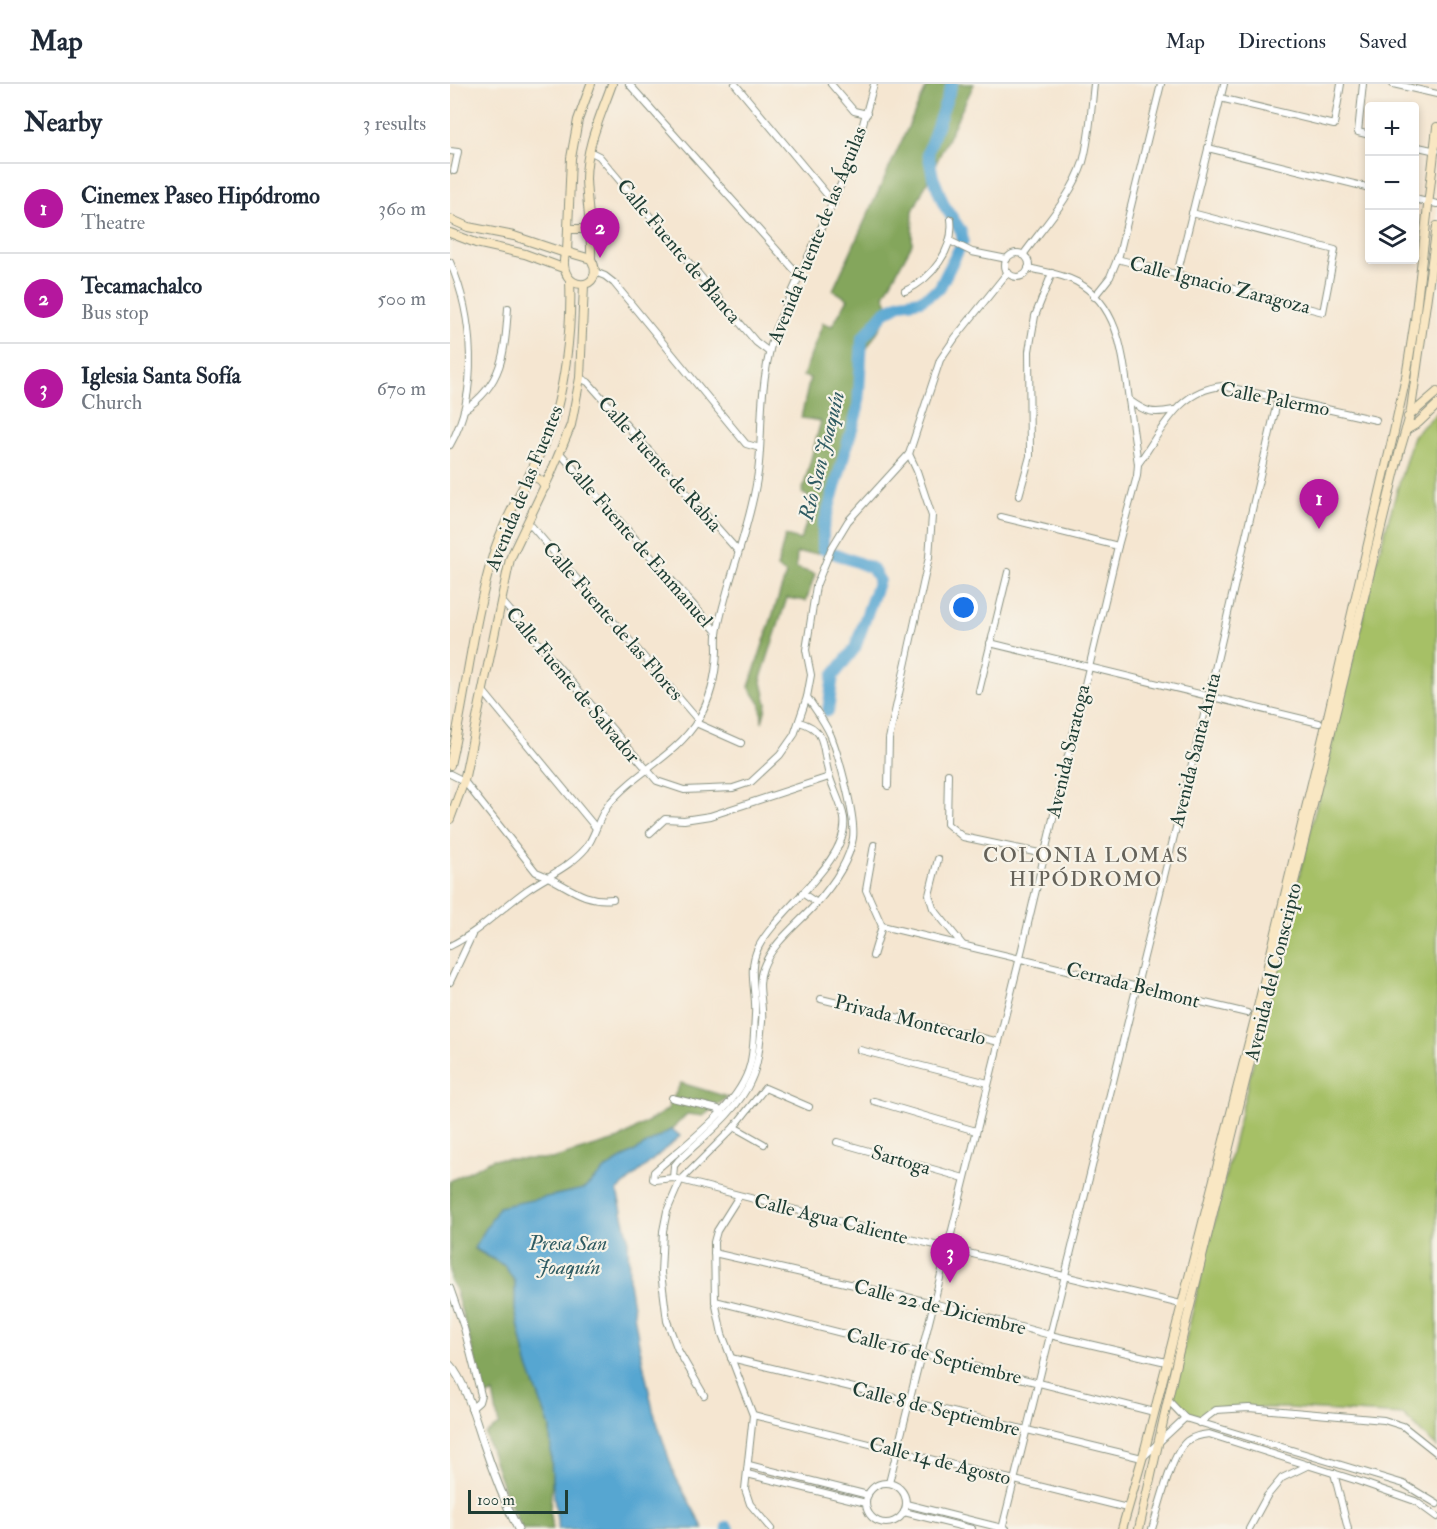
<!DOCTYPE html>
<meta charset="utf-8">
<style>
body{margin:0;font-family:"IM FELL Double Pica",serif;background:#f2f2f3;color:#1f2937}
.controls{position:absolute;right:18px;top:18px;display:grid;overflow:hidden;border-radius:6px;box-shadow:0 3px 9px #0003}
.controls button{width:54px;height:54px;display:grid;place-items:center;padding:0;border:0;border-bottom:2px solid #e0e1e3;background:#fff;color:#1f2937;font:30px sans-serif}
.scale{position:absolute;left:18px;bottom:15px;width:100px;box-sizing:border-box;padding-left:6px;border:3px solid #1f3d34;border-top:0;font-size:16px;line-height:21px;white-space:nowrap;color:#1f3d34;-webkit-text-stroke:4px #f7f3e8;paint-order:stroke}
.you{position:absolute;left:514px;top:524px;width:21px;height:21px;margin:-15px;border:4px solid #fff;border-radius:50%;background:#1a73e8;box-shadow:0 0 0 9px #1a73e833}
.badge{display:grid;place-items:center;width:39px;height:39px;border-radius:50%;background:#b5179e;color:#fff;font-size:20px;font-weight:700}
.pin{position:absolute;translate:-50% -50px;filter:drop-shadow(0 2px 3px #0008)}
.pin::after{content:'';position:absolute;top:32px;width:21px;height:18px;background:inherit;clip-path:polygon(0 0,100% 0,50% 100%)}
.list{margin:0;padding:0;list-style:none}
h2{display:flex;justify-content:space-between;align-items:center;height:78px;margin:0;padding:0 24px;font-size:26px}
h2 small{font-size:20px;font-weight:400;color:#747a83}
.list li{display:grid;grid-template-columns:39px 1fr auto;gap:18px;align-items:center;box-sizing:border-box;height:90px;padding:0 24px;border-top:2px solid #e0e1e3}
.list b{display:block;font-size:22px;white-space:nowrap}
.list p{margin:0;font-size:20px;white-space:nowrap;color:#747a83}
.list em{font-size:20px;font-style:normal;color:#747a83}
.icon{flex:none;width:33px;height:33px;fill:none;stroke:currentColor;stroke-width:2;stroke-linecap:round;stroke-linejoin:round}
.map{position:relative;flex:none;width:987px;height:1445px;overflow:hidden}
header{display:flex;align-items:center;gap:36px;box-sizing:border-box;height:84px;padding:0 30px;background:#fff;border-bottom:2px solid #e0e1e3}
header strong{font-size:28px}
nav{display:flex;gap:33px;margin-inline-start:auto;font-size:21px}
main{display:flex}
aside{flex:1;background:#fff}
.map>svg:first-child{display:block}
</style>
<header>
<strong>Map</strong>
<nav><a>Map</a><a>Directions</a><a>Saved</a></nav>
</header>
<main>
<aside>
<h2>Nearby<small>3 results</small></h2>
<ul class="list">
<li><span class="badge">1</span><div><b>Cinemex Paseo Hipódromo</b><p>Theatre</p></div><em>360 m</em></li>
<li><span class="badge">2</span><div><b>Tecamachalco</b><p>Bus stop</p></div><em>500 m</em></li>
<li><span class="badge">3</span><div><b>Iglesia Santa Sofía</b><p>Church</p></div><em>670 m</em></li>
</ul>
</aside>
<div class="map">
<svg width="987" height="1445" viewBox="0 0 987 1445">
<rect width="100%" height="100%" fill="#f7f3e8"/>
<filter id="ink" filterUnits="userSpaceOnUse"><feTurbulence type="fractalNoise" baseFrequency=".0167" numOctaves="2"/><feDisplacementMap in="SourceGraphic" scale="12" xChannelSelector="R" yChannelSelector="G"/><feConvolveMatrix kernelMatrix="1 2 1 2 8 2 1 2 1" color-interpolation-filters="sRGB"/></filter>
<filter id="wash" filterUnits="userSpaceOnUse"><feTurbulence type="fractalNoise" baseFrequency=".008" numOctaves="4" result="noise"/><feDisplacementMap in="SourceGraphic" scale="24" xChannelSelector="R" yChannelSelector="G"/><feGaussianBlur stdDeviation="1.35" result="paint"/><feColorMatrix in="noise" values="0 0 0 0 0 0 0 0 0 0 0 0 0 0 0 0 0 1.4 0 .05"/><feComposite in="paint" operator="in"/></filter>
<g filter="url(#wash)">
<rect width="100%" height="100%" fill="#f5e6d1"/>
<path fill="#a6c066" stroke="#627e4d" stroke-width="1.5" d="M987,329V1363L953,1331L837,1324H765L749,1332L737,1329L722,1312L818,917L931,461L963,352Z"/>
<g fill="#84a65b" stroke="#527248" stroke-width="1.5">
<path d="M483,0H524L463,127L462,160L434,211L441,226L412,272L410,326L377,422L368,469H347L346,484L365,490L356,517L337,514L311,594L317,620L312,638L311,621L299,603L336,490L327,484L335,452L350,456L365,417L352,409L371,337L351,334L360,294L353,292L373,239L382,242L398,215L383,206L476,4Z"/>
<path d="M231,999L278,1013L253,1032L237,1030L222,1045L158,1083L134,1105L106,1111L24,1165L55,1182L65,1198V1226L77,1280L100,1343L102,1395L100,1427L103,1445H72L56,1412L35,1350L49,1341L43,1309L36,1313L5,1205L0,1197V1097L43,1075H102L169,1055L217,1026Z"/>
</g>
<path fill="#57a6d1" stroke="#3b7282" stroke-width="1.5" d="M222,1045L230,1052L167,1107L178,1152L179,1198L189,1260L203,1326L224,1390L254,1445H108L102,1395L100,1343L77,1280L65,1226V1198L55,1182L24,1164L49,1123L134,1105L158,1083Z"/>
<g fill="none" stroke-linecap="round" stroke-linejoin="round">
<g stroke="#57a6d1" stroke-width="12">
<path d="M378,627L383,592L405,564L429,496L422,484L373,465V444L408,324L412,255L434,229L451,219L471,216L489,205L513,157L511,147L494,121L483,93L478,68L502,0"/>
<path d="M277,1443L279,1445"/>
</g>
</g>
</g>
<g filter="url(#ink)">
<g fill="none" stroke-linecap="round" stroke-linejoin="round">
<defs>
<g id="minor">
<path d="M179,0L349,191"/>
<path d="M285,0L384,119"/>
<path d="M381,0L404,27L417,30"/>
<path d="M913,0L908,48L920,51"/>
<path d="M943,0L987,10"/>
<path d="M770,14L884,41L891,0"/>
<path d="M964,62L986,67"/>
<path d="M758,64L920,104"/>
<path d="M0,67L8,68L4,87"/>
<path d="M139,67L149,72L306,258L319,268"/>
<path d="M964,115L987,120"/>
<path d="M500,157L522,168L557,175"/>
<circle cx="567" cy="181" r="12"/>
<path d="M573,171C594,142 622,112 633,78C640,53 641,26 644,0"/>
<path d="M667,175L873,228L885,166L742,129"/>
<path d="M0,178C23,231 30,309 0,361"/>
<path d="M145,188L155,192L164,199L296,360L310,364"/>
<path d="M727,191L774,0"/>
<path d="M455,207C481,196 505,165 501,135"/>
<path d="M644,213L660,193L669,171L711,0"/>
<path d="M130,294L138,298L288,467"/>
<path d="M679,316C697,329 702,330 724,326"/>
<path d="M14,326C53,301 55,267 58,224"/>
<path d="M110,369L267,548"/>
<path d="M688,380C712,347 727,306 773,302L926,336"/>
<path d="M569,412L580,372L579,267L585,232L602,189"/>
<path d="M551,433L668,462"/>
<path d="M78,438L248,636"/>
<path d="M51,516L207,697L234,706L283,704L301,698L330,671L344,651L357,613L361,591L356,566L360,541L366,502L381,465L398,437L459,370L490,276L505,254L558,188"/>
<path d="M540,559L869,639"/>
<path d="M33,607L146,744"/>
<path d="M529,607L558,488"/>
<path d="M349,638C375,645 372,659 377,683C380,700 391,717 394,734C400,777 326,827 308,864C297,886 307,909 305,931C304,947 304,966 300,981C290,1022 235,1060 204,1088L203,1095L205,1096L223,1094L435,1149L735,1221"/>
<path d="M246,639L291,659"/>
<path d="M0,690L14,697L86,788C115,798 130,819 163,815"/>
<path d="M498,690L497,740L513,753L594,770"/>
<path d="M438,702L439,655L479,473L482,432L467,387L459,370"/>
<path d="M200,749L215,735L234,736L260,732L379,693"/>
<path d="M424,761L416,806L432,842"/>
<path d="M488,775L479,811L483,824L512,860"/>
<path d="M352,809L367,819"/>
<path d="M432,842L797,929"/>
<path d="M0,862C29,848 50,825 77,806C97,792 120,783 136,764C146,751 148,733 159,720C185,688 226,672 248,636C261,615 266,592 267,567C267,560 266,552 268,544C278,494 299,446 307,395C312,366 310,337 313,309C315,287 319,267 325,246L405,69L424,0"/>
<path d="M423,872L432,842"/>
<path d="M0,898L22,851"/>
<path d="M371,915L549,958"/>
<path d="M410,966L538,999"/>
<path d="M222,1014L268,1025L273,1030"/>
<path d="M424,1017L526,1047"/>
<path d="M284,1043L314,1060"/>
<path d="M387,1058L514,1094"/>
<path d="M223,1094L224,1082L228,1077C252,1054 288,1027 301,996C309,979 310,957 312,938C314,920 306,902 313,884C322,859 348,840 365,821C382,802 399,779 403,754C406,733 389,673 381,652C375,638 365,625 357,613"/>
<path d="M289,1112L267,1147L264,1158L265,1217L272,1250L303,1331L295,1405L300,1420L321,1445"/>
<path d="M264,1169L483,1219L600,1251L716,1278"/>
<path d="M0,1204L14,1244L31,1311L29,1318L21,1325"/>
<path d="M265,1217L704,1328"/>
<path d="M281,1274L692,1374L735,1334"/>
<path d="M254,1311L228,1266L217,1237L211,1189L213,1147L217,1127L230,1097L284,1043L315,1004L359,1023"/>
<path d="M718,1316L735,1334L954,1400L987,1420"/>
<path d="M303,1331L677,1424"/>
<path d="M749,1339L766,1326L799,1324L934,1336L953,1342L987,1369"/>
<path d="M299,1381L418,1411"/>
<path d="M884,1389L898,1445"/>
<path d="M297,1390L416,1419"/>
<path d="M439,1399L570,873L668,462L687,392L688,380C685,359 682,338 679,316C673,273 670,222 627,198C612,190 594,188 578,184"/>
<circle cx="436" cy="1419" r="20"/>
<path d="M456,1420L556,1445"/>
<path d="M454,1428L522,1445"/>
<path d="M552,1445L759,611L828,314"/>
<path d="M702,1445C709,1424 721,1370 737,1357C744,1352 751,1351 759,1350L905,1396L965,1417L987,1433"/>
<path d="M799,1445L817,1412L832,1394L859,1381"/>
</g>
<path id="tertiary" d="M0,1281C15,1297 26,1337 33,1358C43,1388 54,1417 68,1445"/>
<g id="secondary">
<path d="M0,135L18,143L64,152L115,169"/>
<path d="M119,145H140"/>
<path d="M0,149L26,159L75,170L113,184"/>
<path d="M117,168L121,74L128,36L141,0"/>
<path d="M117,168L141,175C159,207 106,212 115,169Z"/>
<path d="M141,175C142,148 137,122 136,95C136,62 151,31 162,0"/>
<path d="M958,333L987,308"/>
<path d="M956,346L968,339L987,321"/>
<path d="M77,395C86,392 91,394 95,403"/>
<path d="M0,681C16,611 23,537 44,468C57,428 80,394 96,356C115,312 122,244 120,196"/>
<path d="M0,735L14,697L60,475L101,389L121,341L130,294L134,201"/>
<path d="M672,1445L695,1365L807,927L876,641L944,348L956,293L965,236L987,43"/>
<path d="M689,1445L728,1271L950,366L960,332L987,142"/>
</g>
</defs>
<use href="#minor" stroke="#8a9282" stroke-width="8"/>
<use href="#tertiary" stroke="#8a9282" stroke-width="9"/>
<use href="#secondary" stroke="#8a9282" stroke-width="10"/>
<use href="#minor" stroke="#fff" stroke-width="6"/>
<use href="#tertiary" stroke="#fff" stroke-width="7"/>
<use href="#secondary" stroke="#f9e7c3" stroke-width="8"/>
</g>
</g>
<g text-anchor="middle" dominant-baseline="central" stroke-width="4.5" stroke-linejoin="round" paint-order="stroke">
<g font-size="20" fill="#1f3d34" stroke="#f7f3e8">
<text transform="translate(367 151) rotate(-68)">Avenida Fuente de las Águilas</text>
<text transform="translate(229 167) rotate(50)">Calle Fuente de Blanca</text>
<text transform="translate(770 201) rotate(14)">Calle Ignacio Zaragoza</text>
<text transform="translate(825 315) rotate(11)">Calle Palermo</text>
<text transform="translate(210 380) rotate(48)">Calle Fuente de Rabia</text>
<text transform="translate(74 404) rotate(-68)">Avenida de las Fuentes</text>
<text transform="translate(188 459) rotate(49)">Calle Fuente de Emmanuel</text>
<text transform="translate(163 537) rotate(49)">Calle Fuente de las Flores</text>
<text transform="translate(123 601) rotate(50)">Calle Fuente de Salvador</text>
<text transform="translate(745 666) rotate(-76)">Avenida Santa Anita</text>
<text transform="translate(618 667) rotate(-77)">Avenida Saratoga</text>
<text transform="translate(823 888) rotate(-76)">Avenida del Conscripto</text>
<text transform="translate(683 901) rotate(14)">Cerrada Belmont</text>
<text transform="translate(460 936) rotate(14)">Privada Montecarlo</text>
<text transform="translate(451 1076) rotate(16)">Sartoga</text>
<text transform="translate(381 1135) rotate(14)">Calle Agua Caliente</text>
<text transform="translate(490 1223) rotate(14)">Calle 22 de Diciembre</text>
<text transform="translate(484 1272) rotate(14)">Calle 16 de Septiembre</text>
<text transform="translate(486 1325) rotate(14)">Calle 8 de Septiembre</text>
<text transform="translate(490 1377) rotate(14)">Calle 14 de Agosto</text>
</g>
<g font-size="21" font-style="italic" fill="#305c63" stroke="#f7f3e8">
<text transform="translate(372 372) rotate(-76)">Río San Joaquín</text>
<text x="118" y="1159">Presa San<tspan x="118" dy="24">Joaquín</tspan></text>
</g>
<g font-size="21" letter-spacing="1.5" fill="#656259" stroke="#f7f3e8">
<text x="636" y="771">COLONIA LOMAS<tspan x="636" dy="24">HIPÓDROMO</tspan></text>
</g>
</g>
</svg>
<div class="controls">
<button>+</button>
<button>−</button>
<button><svg class="icon" aria-label="layers" viewBox="0 0 24 24"><path d="M12 4l9 5-9 5-9-5zM3 14l9 5 9-5"/></svg></button>
</div>
<div class="scale">100 m</div>
<div class="you"></div>
<div class="pin badge" style="left:869px;top:445px">1</div>
<div class="pin badge" style="left:150px;top:174px">2</div>
<div class="pin badge" style="left:500px;top:1199px">3</div>
</div>
</main>
